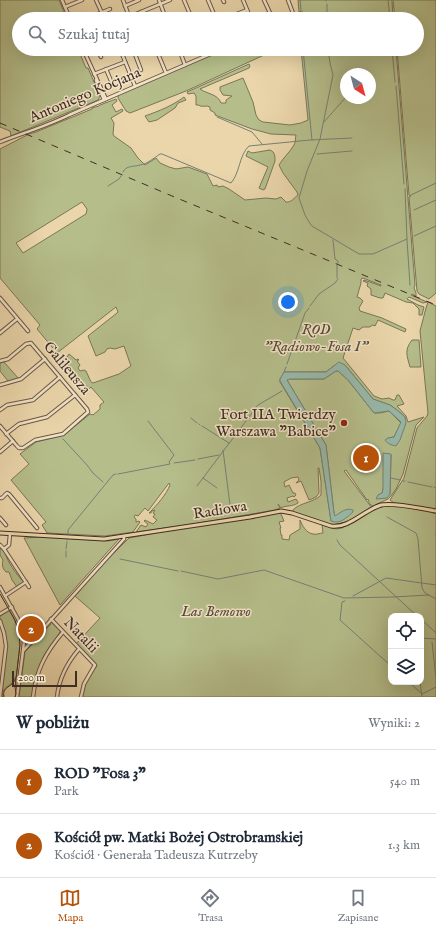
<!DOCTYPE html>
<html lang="pl">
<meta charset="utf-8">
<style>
body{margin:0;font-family:"IM FELL English",serif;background:#f2f2f3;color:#1f2937}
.controls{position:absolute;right:12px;bottom:12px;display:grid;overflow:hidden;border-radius:8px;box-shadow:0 4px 16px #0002}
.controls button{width:36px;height:36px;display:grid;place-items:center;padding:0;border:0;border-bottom:1px solid #e0e1e3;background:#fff;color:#1f2937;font:20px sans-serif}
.compass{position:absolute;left:340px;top:68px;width:36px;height:36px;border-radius:50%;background:#fff;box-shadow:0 4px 16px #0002;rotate:144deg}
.scale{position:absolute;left:12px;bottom:10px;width:65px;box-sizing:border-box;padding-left:4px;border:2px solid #402d24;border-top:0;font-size:11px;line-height:14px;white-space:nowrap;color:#402d24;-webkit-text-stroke:3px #f2e4c8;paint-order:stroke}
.you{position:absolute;left:288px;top:302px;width:14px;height:14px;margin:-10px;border:3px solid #fff;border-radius:50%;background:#1a73e8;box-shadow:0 0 0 6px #1a73e833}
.badge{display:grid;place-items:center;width:26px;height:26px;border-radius:50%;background:#b45309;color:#fff;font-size:13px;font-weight:700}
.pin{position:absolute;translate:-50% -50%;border:2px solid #fff;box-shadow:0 1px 4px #0006}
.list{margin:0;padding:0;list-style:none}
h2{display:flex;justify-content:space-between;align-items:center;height:52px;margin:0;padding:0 16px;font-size:17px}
h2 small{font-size:13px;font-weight:400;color:#747a83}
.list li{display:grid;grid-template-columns:26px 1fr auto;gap:12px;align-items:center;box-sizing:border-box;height:64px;padding:0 16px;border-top:1px solid #e0e1e3}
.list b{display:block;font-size:15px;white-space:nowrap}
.list p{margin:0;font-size:13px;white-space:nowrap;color:#747a83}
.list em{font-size:13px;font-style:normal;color:#747a83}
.icon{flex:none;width:22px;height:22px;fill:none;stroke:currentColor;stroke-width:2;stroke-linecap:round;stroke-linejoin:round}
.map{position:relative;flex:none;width:436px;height:697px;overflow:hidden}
.search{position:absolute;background:#fff;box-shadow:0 4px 16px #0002;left:12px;right:12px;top:12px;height:44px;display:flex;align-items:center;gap:10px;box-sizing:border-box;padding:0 14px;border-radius:22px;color:#747a83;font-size:15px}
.sheet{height:180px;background:#fff}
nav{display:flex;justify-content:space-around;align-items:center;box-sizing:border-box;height:56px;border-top:1px solid #e0e1e3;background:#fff;font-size:11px;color:#747a83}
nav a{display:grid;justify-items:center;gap:2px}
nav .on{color:#b45309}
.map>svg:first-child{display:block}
</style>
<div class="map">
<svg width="436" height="697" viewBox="0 0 436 697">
<rect width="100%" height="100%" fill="#ebd6ab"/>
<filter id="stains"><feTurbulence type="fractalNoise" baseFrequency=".005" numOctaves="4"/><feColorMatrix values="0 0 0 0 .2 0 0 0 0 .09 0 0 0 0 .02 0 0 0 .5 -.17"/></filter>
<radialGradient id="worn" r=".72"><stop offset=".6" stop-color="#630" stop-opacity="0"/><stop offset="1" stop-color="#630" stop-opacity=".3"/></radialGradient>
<g fill="#b5be8b" stroke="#7a7658" fill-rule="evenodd">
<path d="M0,0H59L67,19H19V49H78L86,68H88L100,96L98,100L11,136L10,131L0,127Z"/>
<path d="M298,0H392L393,19H299V15H302L303,13L302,11L299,12Z"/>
<path d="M393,0H436V293L429,299L419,294L417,291L409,197L411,196L409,195L397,49H417V19H395Z"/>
<path d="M225,49H277L186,91L130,113L126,111L118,98V96L121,93Z"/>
<path d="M301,49H396L415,285L414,288L416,293V296L412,294L411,295L427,302L423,303L409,297L407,299L418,305L424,307L422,315H419V309L413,303L406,302L385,293L383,298H380L371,295V289L367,286L368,283L363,281L364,280L367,281L381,286V285L363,278L361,279V283L357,297L360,298L363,301L359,308L360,311L382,318L406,329L405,332L378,320L375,326L373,325L371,326L370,327H363L359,330L353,328L343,358L374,396L382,399L389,398L393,400H395L397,395H399L404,404L397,406L406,416L408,422L424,417L416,425L403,474L396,489L391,496L388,499L373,506C370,505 369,503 368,499L367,500L346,470L344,471L372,508L347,522L332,525L293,512V510C301,502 313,503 321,495V481L319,468H318L319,493L316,497L309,500L301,481L296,483L299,480L298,477L291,478L284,482L285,487L289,485L293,493H295L296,495L294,497L293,496L287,498L288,502L296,499L298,502V503C292,507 286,505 281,508L278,504L280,508L275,510L193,524L136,532L141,525L146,527L148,524L144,521L145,520L153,524L157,520L153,517L155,514L153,513L155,510L152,511L151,513H149C157,505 166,495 170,485L169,483L148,511L145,508L138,516L135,515L134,517L136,519V522L139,521L140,522L133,532L105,536L47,533L42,525L46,522L11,480L29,464L20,454L36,442L64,435L90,414L93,415L100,409V405L104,402L91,387L89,389L63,359L67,357L69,354L76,360L78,359L79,360L77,361L80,365L78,368L80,371L84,370L86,371L91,382L93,383L119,374L131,366L124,346L115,349L110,348L107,349L105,352L96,356L88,336L117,313L118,312L116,307L57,353L37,329L40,325L0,278V149L29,134L36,132L92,109V108L99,106L100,105L116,99L117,101L112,105L116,112L122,109L123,111L111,118L114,123L113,134L114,136L131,148L138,158L145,165L156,158L160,163L169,167L176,169L188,167L207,174L213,186L217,185L218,187L223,186L229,189L245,200L266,198L276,199L281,197L286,202C291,203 295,197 298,195L297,192L283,173L279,165C283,158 290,152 294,145C296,142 295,138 296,135L271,134L252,129L215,115V113L210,110V107C206,105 204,107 200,106L199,105H196V96L194,93L188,94L187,92L249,64L250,66L249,68L200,89C207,94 218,94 221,103H226V100L232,96L223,95L220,90V87L243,78L253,102L256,115L259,120L263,122L290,125L301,123L308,120ZM346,74H370V98H346ZM82,202L87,209L86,214L23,253L16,243ZM335,365H345L373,399L390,405L397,410L405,417L391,445L388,438L394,437L401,423L389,411L380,413H374L348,380L338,371H336L324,379H289L287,380L326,445L334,513L335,517L331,521L320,448L280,382V379L285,372H326ZM391,455L390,494L378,495L382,494L383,489Z"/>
<path d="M184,97L186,100L178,103L175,108L157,120L149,122L145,116C159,111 172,106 184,97Z"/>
<path d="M270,150C275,152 275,156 275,161L265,189L263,190L259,188L268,167L246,156L248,151L252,153Z"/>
<path d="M428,302L436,306V508L432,509L394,503L390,500L404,478L417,428L427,416L428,413L420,331L426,308Z"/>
<path d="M412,340H419L421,367H410C407,356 404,350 412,340Z"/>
<path d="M4,362L19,379L8,381L0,371V363Z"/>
<path d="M385,506L400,507L432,511L434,514L436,512V697H82C84,685 89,675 97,666L76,644L100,618L75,596L102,565L129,538L183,528L184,529L188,527L253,518L279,512L281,514L284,521L279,522L281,528H280L281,535H282V539L289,540L290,535L300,529V520C302,525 306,533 313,534C316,535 320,533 323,533L322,525L336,529L342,528L373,510L377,509L378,508ZM391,616H421V682H391Z"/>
<path d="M42,537L108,541L119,539L60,605L24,538Z"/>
<path d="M0,548C5,551 5,553 7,558C9,564 20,579 24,582L17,587L12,580L9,572H6C2,568 2,565 3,560L0,555Z"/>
<path d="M9,610C21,631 21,638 18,662C17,668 18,675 14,680C11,687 0,687 3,697H1L6,646L5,633L0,619V615Z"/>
<path d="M51,622L61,630C58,638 51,644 47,651C38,665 33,681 32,697H19L25,652L51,624L50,623Z"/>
</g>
<g fill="#98b9aa" stroke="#758174">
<path d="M339,362L345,365L373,399L390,405L397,410L405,417L406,423L400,440L396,446C391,445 388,444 385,440L388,438L394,437L401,422L389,411L374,413L348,380L338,371H336L324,379H290L287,380L326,445L334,513L335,516C340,513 346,507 353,510V512C347,517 340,525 331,521L320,448L280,381V379L284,372H326Z"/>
<path d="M383,453L391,454L390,494L387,498L376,499L378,495L382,493L383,489Z"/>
</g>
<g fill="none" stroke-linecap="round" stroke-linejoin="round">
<g stroke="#758174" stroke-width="1">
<path d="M300,0L301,10"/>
<path d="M326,0V1"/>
<path d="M388,0L390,19"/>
<path d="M327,4V19"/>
<path d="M300,16L301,19"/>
<path d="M303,49L312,140"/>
<path d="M328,49L330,63L333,75L320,139L307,171L299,198L305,215L309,222L312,226L359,254H373L407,239"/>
<path d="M392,49L395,82"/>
<path d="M396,86L404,184"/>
<path d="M217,117L252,132L262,144"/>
<path d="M324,122L346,97"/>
<path d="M317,154L352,151"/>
<path d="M123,172C126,165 134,167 140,165C147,164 154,158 160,154H162L231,183C240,173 239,155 249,146L310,140L352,138"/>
<path d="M108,186L119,179L121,176"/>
<path d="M405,189L407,240L410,285"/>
<path d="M411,195L436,183"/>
<path d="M414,210L436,200"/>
<path d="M414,236L436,226"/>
<path d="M333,240L335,259L338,261V263"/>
<path d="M337,265V278"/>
<path d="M310,306L319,294L335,283L338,279"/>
<path d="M287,364L305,313L309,308"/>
<path d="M284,372L286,367"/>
<path d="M256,407L258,405L282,391"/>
<path d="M191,418L197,423"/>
<path d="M199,424L200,425"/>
<path d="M202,426L229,443"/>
<path d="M63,439L87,465L93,473L103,482"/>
<path d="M223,450L230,505"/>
<path d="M198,459L219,455"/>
<path d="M174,463L195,460"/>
<path d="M118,474L170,464L169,462L174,455L148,421"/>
<path d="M203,478L217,488"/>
<path d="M391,478L400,480"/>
<path d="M403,481H405"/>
<path d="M408,482L432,487"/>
<path d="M197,486L255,409"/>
<path d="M434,487L436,488"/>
<path d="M387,517L416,533L418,539L422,588L425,593L436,599"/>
<path d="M436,531V536"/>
<path d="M68,534V530L113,475L116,474"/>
<path d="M67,540V538"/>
<path d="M337,540L340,545L417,616"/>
<path d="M66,549L67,542"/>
<path d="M66,557V551"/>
<path d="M120,559L178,571"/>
<path d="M181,571L218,579L264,570L344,598L393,597L429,595"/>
<path d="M353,596L386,578L436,585"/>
<path d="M345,601L342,602L340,620L391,666"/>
<path d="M421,619L436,633"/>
<path d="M421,638L436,639"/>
<path d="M432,642L436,678"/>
<path d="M409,682L422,694L436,687"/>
<path d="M420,682L422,697"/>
</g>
<defs>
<g id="minor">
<path d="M62,0L70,19"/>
<path d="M96,0L102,13"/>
<path d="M123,0L130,19"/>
<path d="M159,0L166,19"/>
<path d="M184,0L192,19"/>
<path d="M208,0L216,19"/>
<path d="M223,0L224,2"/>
<path d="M243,0L251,19"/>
<path d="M264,0L270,13"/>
<path d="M125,6L139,0"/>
<path d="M65,7L82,0"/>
<path d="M141,12L143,19"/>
<path d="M86,19L110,9"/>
<path d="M124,19L170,0"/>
<path d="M224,19L247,10"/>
<path d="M288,19L294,16L288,0"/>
<path d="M83,49L106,99"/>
<path d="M97,49L101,57"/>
<path d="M120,49L135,86"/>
<path d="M133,49L141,70"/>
<path d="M156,49L166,73"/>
<path d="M179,49L185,65"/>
<path d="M205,49L207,55"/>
<path d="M121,52L129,49"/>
<path d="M106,69L111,81"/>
<path d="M94,74L125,62"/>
<path d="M96,80L97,83L104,100"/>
<path d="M0,142C23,133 47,126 69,115L222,49"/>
<path d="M0,298L28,331"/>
<path d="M0,333L17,319"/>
<path d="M0,361L8,359L26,344L31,343L87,409L88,412L63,434L35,440L23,448H19L17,446L0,426"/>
<path d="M0,385L21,379L45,359"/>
<path d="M0,410L7,405L33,400L60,377"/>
<path d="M6,434L19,424L47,417L75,395"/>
<path d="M0,452L13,441"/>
<path d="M0,498H2L7,493L9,494L37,528"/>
<path d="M0,518L6,525"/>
<path d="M0,545L4,549L9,545L10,534"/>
<path d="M4,549L29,587"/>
<path d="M0,587L18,619L23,632L24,641L23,651L17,697"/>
<path d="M5,596L26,582"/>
<path d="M0,614L12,607"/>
<path d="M51,619L95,665L84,684L81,697"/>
<path d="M0,621L4,633L6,646L0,697"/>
<path d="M23,651L124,539V536"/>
<path d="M33,697C36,670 46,652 63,632"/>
<path d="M57,697C59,678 67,663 79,649"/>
</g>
<path id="major" d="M0,533L104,539L250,517L281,511L292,513L331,526C349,529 364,510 381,505C394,502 422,509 436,511"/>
</defs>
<use href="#minor" stroke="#6b5746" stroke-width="4.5"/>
<use href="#major" stroke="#402d24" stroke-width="5"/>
<use href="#minor" stroke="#f2e4c8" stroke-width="2.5"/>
<use href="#major" stroke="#ebd6ab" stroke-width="3"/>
<g stroke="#402d24" stroke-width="1">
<path d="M0,594L15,620L19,633L20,645L15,687L16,694L15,697"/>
<path d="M4,697C1,686 13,688 16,678"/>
</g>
<path stroke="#402d24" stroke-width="1" stroke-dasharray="7 7" stroke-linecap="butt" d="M0,123L172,196L436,305"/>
</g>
<circle fill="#8f2418" stroke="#f2e4c8" stroke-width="1.5" cx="344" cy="423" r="4"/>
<g text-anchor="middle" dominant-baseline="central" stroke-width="3" stroke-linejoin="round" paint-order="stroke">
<g font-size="15" fill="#402d24" stroke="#f2e4c8">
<text transform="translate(85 95) rotate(-23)">Antoniego Kocjana</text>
<text transform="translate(67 368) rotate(50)">Galileusza</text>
<text transform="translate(220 510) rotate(-9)">Radiowa</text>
<text transform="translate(81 635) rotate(46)">Natalii</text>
</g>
<g font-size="15" font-style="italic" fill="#574a39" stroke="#f2e4c8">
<text x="316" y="329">ROD<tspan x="316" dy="17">"Radiowo-Fosa I"</tspan></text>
<text x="216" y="611">Las Bemowo</text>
</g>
<g font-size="15" fill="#402d24" stroke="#f2e4c8" text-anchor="end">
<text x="336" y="414">Fort IIA Twierdzy<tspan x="336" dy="17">Warszawa "Babice"</tspan></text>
</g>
</g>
<rect width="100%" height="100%" filter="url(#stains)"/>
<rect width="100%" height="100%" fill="url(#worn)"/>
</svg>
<div class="controls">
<button><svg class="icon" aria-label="locate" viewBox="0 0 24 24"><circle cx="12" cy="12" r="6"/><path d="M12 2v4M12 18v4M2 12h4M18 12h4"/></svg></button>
<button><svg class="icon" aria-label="layers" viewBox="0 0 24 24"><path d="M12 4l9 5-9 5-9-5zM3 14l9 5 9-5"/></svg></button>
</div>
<svg class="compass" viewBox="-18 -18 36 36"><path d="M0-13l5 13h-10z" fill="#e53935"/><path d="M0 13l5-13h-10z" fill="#747a83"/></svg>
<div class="scale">200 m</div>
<div class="you"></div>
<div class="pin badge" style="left:366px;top:458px">1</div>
<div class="pin badge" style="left:31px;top:629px">2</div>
<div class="search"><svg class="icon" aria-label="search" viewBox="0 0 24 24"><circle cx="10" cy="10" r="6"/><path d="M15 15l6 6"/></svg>Szukaj tutaj</div>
</div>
<section class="sheet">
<h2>W pobliżu<small>Wyniki: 2</small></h2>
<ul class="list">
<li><span class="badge">1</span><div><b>ROD &quot;Fosa 3&quot;</b><p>Park</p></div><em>540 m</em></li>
<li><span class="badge">2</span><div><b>Kościół pw. Matki Bożej Ostrobramskiej</b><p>Kościół · Generała Tadeusza Kutrzeby</p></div><em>1.3 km</em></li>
</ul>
</section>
<nav>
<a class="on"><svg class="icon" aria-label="map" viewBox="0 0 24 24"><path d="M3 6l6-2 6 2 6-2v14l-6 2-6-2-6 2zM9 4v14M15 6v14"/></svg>Mapa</a>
<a><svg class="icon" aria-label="directions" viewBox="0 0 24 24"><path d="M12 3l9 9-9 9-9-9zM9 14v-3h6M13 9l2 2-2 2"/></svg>Trasa</a>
<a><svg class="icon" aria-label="saved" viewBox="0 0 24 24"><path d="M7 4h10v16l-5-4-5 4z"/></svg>Zapisane</a>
</nav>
